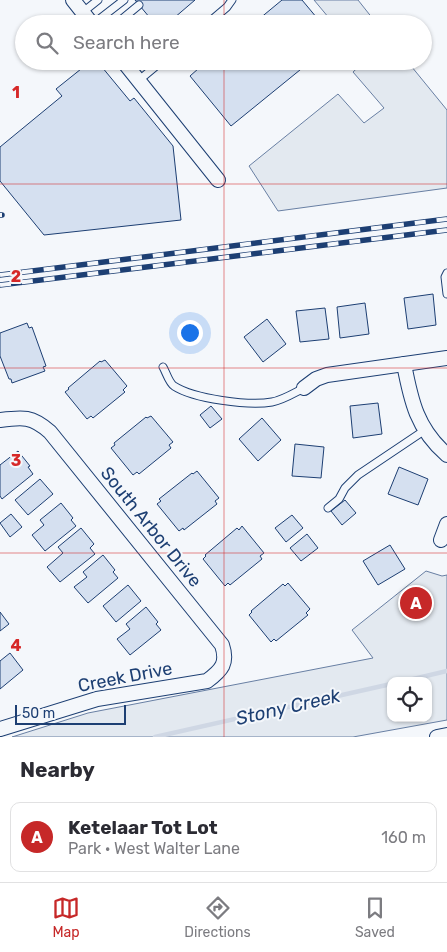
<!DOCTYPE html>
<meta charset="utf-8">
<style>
body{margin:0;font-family:Rubik,sans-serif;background:#f2f2f3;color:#2b2b33}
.controls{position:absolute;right:15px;bottom:15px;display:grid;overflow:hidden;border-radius:10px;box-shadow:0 1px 4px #0004}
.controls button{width:45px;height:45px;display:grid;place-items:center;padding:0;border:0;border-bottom:1px solid #e1e1e2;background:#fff;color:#2b2b33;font:25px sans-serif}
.scale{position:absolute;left:15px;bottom:12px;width:111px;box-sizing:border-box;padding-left:5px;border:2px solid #1d3f73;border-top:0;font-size:14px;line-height:18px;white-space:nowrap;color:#1d3f73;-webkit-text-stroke:4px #f4f7fb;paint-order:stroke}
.you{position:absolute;left:189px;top:332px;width:18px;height:18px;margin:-12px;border:4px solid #fff;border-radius:50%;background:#1a73e8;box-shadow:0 0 0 8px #1a73e833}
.badge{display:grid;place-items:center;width:32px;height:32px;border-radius:50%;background:#c62828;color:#fff;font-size:16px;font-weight:700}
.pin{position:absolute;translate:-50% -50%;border:2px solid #fff;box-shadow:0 1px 5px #0006}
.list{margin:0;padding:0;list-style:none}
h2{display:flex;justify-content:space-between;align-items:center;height:65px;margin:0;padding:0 20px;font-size:21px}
h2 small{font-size:16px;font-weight:400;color:#7c7c81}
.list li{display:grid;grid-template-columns:32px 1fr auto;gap:15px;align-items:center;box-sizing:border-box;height:70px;margin:0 10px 10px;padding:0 10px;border:1px solid #e1e1e2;border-radius:10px}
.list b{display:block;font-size:19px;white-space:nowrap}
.list p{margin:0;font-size:16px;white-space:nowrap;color:#7c7c81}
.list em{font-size:16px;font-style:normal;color:#7c7c81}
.icon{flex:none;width:28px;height:28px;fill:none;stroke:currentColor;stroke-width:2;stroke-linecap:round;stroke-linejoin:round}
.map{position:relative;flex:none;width:447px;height:737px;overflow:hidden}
.search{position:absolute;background:#fff;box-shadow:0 1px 4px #0004;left:15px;right:15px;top:15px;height:55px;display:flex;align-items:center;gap:12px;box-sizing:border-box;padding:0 18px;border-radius:28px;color:#7c7c81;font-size:19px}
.sheet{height:145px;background:#fff}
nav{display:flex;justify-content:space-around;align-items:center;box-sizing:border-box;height:70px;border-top:1px solid #e1e1e2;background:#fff;font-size:14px;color:#7c7c81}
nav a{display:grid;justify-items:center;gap:2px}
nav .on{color:#c62828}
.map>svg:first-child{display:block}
</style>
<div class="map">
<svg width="447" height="737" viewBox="0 0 447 737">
<rect width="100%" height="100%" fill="#f4f7fb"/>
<g fill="#e3e9f0" stroke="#687fa3" fill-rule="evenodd">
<path d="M314,0H358L377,24H334Z"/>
<path d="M365,61H407L447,110V188L278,211L249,166L338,94L364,123L384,108L353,72Z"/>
<path d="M426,571L442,576L447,575V720L353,737H12L88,713L373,658L352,630ZM391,681H428V718H391Z"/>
</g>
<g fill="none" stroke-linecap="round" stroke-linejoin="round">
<g stroke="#cfd7e4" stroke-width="4.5">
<path d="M405,681L447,671"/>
<path d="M155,737L391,684"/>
</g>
</g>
<g fill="#d5e0f0" stroke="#1d3f73">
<path d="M135,0H195L167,24H155Z"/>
<path d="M282,0H302L322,24H253Z"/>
<path d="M91,61H97L130,101L134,98L173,146L181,220L44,235L0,181V147L62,96L56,89Z"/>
<path d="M207,61H311L231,126L190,76Z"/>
<path d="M433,294L436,325L408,329L404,298Z"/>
<path d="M365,303L369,334L340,338L337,307Z"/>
<path d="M325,308L329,339L300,342L296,311Z"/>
<path d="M267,319L286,344L263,362L244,337Z"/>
<path d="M27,323L29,328L32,327L46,366L43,367L45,371L12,383L11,379H9L0,356V333Z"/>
<path d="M105,360L127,386L123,390L125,392L93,418L91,416L87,419L65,392L69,389L68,388L100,361L101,362Z"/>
<path d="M378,403L382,434L353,438L350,406Z"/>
<path d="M211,406L222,419L210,428L200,415Z"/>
<path d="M151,416L173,442L169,445L171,448L139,474L137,472L133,475L111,448L115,445L114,443L146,417L147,418Z"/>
<path d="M262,418L281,440L258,461L239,439Z"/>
<path d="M295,444L324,447L321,478L292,476Z"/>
<path d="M18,451L30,466L28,467L33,474L2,499L0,496V465Z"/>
<path d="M399,467L428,479L418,505L388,494Z"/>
<path d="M197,471L219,498L215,501L217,504L184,530L183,528L179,531L157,504L161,501L159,499L192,473L193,474Z"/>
<path d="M40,479L53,494L28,515L15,500Z"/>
<path d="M345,500L356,513L342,525L331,511Z"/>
<path d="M61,503L73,518L71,520L76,526L45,551L32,535L44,525L40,520Z"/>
<path d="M11,514L22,527L10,537L0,523Z"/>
<path d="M292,515L303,528L286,542L275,528Z"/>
<path d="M242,526L264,553L260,556L262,559L230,585L228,583L225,586L203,559L206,556L205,555L237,528L239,530Z"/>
<path d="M81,528L94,544L90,548L95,554L60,582L47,567L63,553L58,547Z"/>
<path d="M307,534L318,548L301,561L290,548Z"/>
<path d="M390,545L405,569L378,585L363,561Z"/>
<path d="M103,555L115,570L113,572L118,578L88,603L74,587L87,577L83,572Z"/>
<path d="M288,583L310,609L306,613L308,615L276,641L274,639L271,642L249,615L252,612L251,611L283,584L285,586Z"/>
<path d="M128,585L141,601L116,622L103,606Z"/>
<path d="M146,607L158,622L156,624L161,630L130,655L117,639L130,629L126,624Z"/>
<path d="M0,612L9,624L0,631Z"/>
<path d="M10,653L23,670L0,689V661Z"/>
</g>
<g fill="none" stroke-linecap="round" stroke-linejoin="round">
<defs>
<g id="service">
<path d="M83,12L98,0"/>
<path d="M93,24L124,0"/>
<path d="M116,24L139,5"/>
<path d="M207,24L227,7L232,0"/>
<path d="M138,81L162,61"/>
<path d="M447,273L445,277L447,294"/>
<path d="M163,367C166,372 169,383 174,386C194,399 249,406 272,402C283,400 294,393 304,388"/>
<path d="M328,508L339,499L345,488L358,475L425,430"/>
</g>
<g id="minor">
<path d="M73,0L92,24"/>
<path d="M123,61L218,180"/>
<path d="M404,364C411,401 417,429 447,455"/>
<path d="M304,388L316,379L327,375L447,358"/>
<path d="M0,420C23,417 32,416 50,432L222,645C228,663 222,670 207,681L97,699L0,729"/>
<path d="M441,540L447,524"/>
<path d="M437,737L447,735"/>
</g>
</defs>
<use href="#service" stroke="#1d3f73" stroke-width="9"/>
<use href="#minor" stroke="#1d3f73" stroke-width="16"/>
<use href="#service" stroke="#f4f7fb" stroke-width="7"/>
<use href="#minor" stroke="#f4f7fb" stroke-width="14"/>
<defs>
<g id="rail">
<path d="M0,215H2"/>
<path d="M0,275L447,219"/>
<path d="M0,285L447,230"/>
</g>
</defs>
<use href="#rail" stroke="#1d3f73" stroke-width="5.5"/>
<use href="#rail" stroke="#f4f7fb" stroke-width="4" stroke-dasharray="11" stroke-linecap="butt"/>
</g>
<path fill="none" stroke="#d62828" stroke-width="1" stroke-opacity="0.55" d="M224,0V24M224,61V737M0,184H447M0,368H447M0,553H447"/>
<g text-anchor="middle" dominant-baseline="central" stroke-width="4" stroke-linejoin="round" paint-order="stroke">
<g font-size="18" fill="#1d3f73" stroke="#f4f7fb">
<text transform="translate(151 527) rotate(51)">South Arbor Drive</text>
<text transform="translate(125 677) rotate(-11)">Creek Drive</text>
</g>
<g font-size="19" font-style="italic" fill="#1d3f73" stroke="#f4f7fb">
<text transform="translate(288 707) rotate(-13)">Stony Creek</text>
</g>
</g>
<g font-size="16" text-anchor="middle" font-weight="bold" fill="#d62828" stroke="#f4f7fb" stroke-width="4" stroke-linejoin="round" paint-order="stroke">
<text x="16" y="98">1</text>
<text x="16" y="282">2</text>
<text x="16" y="466">3</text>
<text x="16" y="651">4</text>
</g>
</svg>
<div class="controls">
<button><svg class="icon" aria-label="locate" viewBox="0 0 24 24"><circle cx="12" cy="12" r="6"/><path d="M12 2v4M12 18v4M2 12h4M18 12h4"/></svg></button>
</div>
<div class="scale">50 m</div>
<div class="you"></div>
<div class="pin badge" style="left:416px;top:603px">A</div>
<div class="search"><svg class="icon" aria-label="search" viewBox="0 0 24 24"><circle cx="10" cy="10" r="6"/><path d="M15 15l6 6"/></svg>Search here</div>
</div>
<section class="sheet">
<h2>Nearby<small></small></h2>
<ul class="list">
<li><span class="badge">A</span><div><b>Ketelaar Tot Lot</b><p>Park · West Walter Lane</p></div><em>160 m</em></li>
</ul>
</section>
<nav>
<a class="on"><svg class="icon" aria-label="map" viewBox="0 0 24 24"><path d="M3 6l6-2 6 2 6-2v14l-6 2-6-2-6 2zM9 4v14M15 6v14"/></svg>Map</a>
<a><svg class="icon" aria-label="directions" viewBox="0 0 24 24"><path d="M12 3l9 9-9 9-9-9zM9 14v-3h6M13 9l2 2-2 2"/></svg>Directions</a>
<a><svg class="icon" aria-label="saved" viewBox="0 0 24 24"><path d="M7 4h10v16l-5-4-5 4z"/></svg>Saved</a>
</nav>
